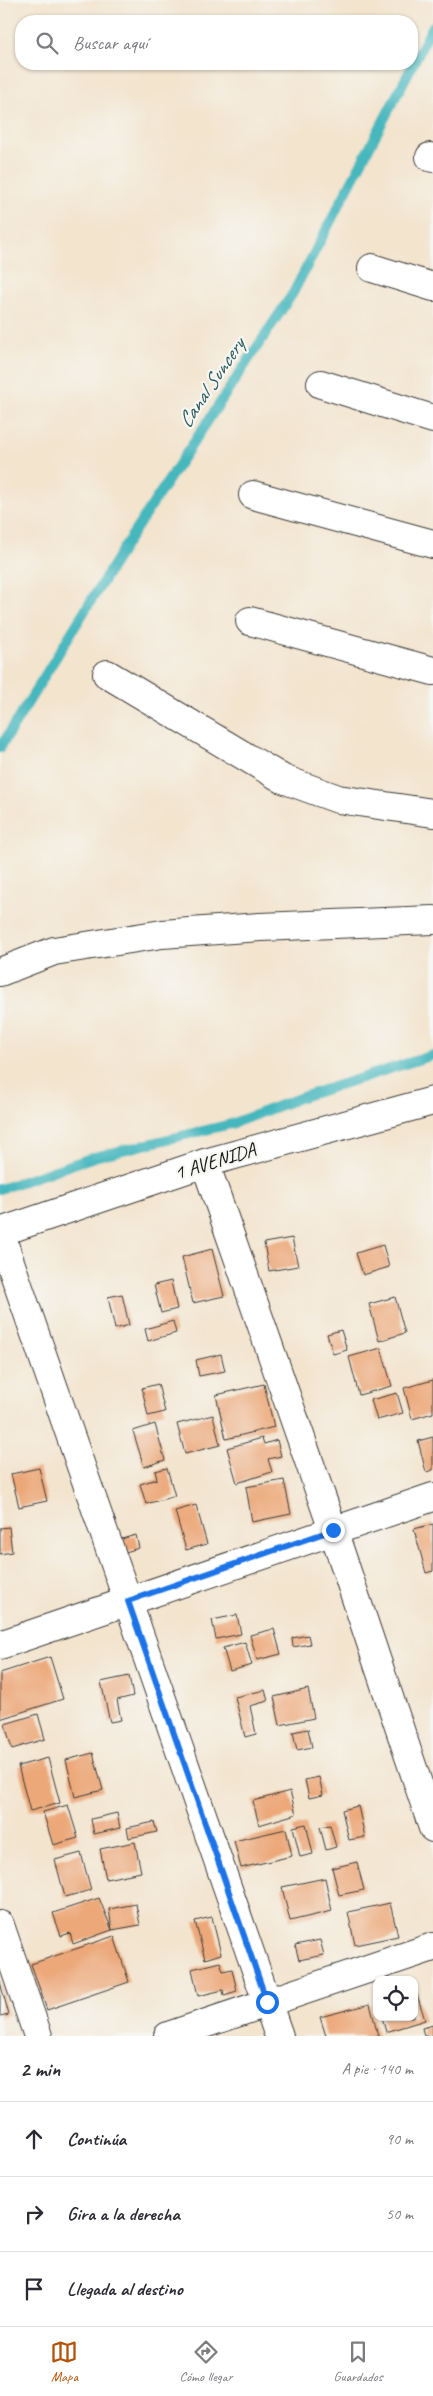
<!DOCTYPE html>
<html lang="es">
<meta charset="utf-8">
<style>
body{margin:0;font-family:Caveat,sans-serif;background:#f7f7f7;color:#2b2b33}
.controls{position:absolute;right:15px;bottom:15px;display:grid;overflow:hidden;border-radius:10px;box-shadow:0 1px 4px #0004}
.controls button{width:45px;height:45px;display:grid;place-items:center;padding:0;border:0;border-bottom:1px solid #e1e1e2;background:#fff;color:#2b2b33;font:25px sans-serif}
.stop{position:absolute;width:15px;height:15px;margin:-11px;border:4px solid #1a73e8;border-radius:50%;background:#fff}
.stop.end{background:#1a73e8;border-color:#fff;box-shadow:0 1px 5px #0008}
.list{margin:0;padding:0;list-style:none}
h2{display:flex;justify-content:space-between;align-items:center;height:65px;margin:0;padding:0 20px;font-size:21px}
h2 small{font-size:16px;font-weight:400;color:#7c7c81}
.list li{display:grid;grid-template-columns:32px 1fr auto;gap:15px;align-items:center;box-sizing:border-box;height:75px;padding:0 20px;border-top:1px solid #e1e1e2}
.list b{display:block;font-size:19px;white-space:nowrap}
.list em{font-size:16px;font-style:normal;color:#7c7c81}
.icon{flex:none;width:28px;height:28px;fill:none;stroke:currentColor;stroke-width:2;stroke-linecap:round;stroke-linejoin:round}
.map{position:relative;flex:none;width:433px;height:2036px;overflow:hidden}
.search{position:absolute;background:#fff;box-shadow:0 1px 4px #0004;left:15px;right:15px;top:15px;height:55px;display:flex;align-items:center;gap:12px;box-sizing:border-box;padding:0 18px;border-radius:20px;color:#7c7c81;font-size:19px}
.sheet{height:290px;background:#fff}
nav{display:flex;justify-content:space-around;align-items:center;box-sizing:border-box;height:70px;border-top:1px solid #e1e1e2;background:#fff;font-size:14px;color:#7c7c81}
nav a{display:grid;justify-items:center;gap:2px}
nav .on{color:#b45309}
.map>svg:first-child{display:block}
</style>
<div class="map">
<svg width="433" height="2036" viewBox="0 0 433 2036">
<rect width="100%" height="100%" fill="#f6f6f2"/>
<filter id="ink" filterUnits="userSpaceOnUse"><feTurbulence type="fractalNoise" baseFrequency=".02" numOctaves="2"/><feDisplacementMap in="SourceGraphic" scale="10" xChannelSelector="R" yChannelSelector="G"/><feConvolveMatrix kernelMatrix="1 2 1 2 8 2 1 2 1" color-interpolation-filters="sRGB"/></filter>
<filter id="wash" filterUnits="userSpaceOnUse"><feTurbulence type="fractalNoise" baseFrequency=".0096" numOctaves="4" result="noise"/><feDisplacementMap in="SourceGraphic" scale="20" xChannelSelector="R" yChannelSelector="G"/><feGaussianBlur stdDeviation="1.12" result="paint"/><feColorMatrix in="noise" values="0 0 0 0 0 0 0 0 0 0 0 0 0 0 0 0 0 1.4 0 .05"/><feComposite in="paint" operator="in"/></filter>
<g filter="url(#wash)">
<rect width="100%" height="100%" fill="#f3e4ce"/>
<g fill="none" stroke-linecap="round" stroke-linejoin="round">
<g stroke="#47b7be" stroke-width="10">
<path d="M0,748L126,544L293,293L433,26"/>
<path d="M0,1189L94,1157L231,1124L302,1097L433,1055"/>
</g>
</g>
<g id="blocks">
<g fill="#eca879">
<path d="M292,1238L298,1266L269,1271L264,1243Z"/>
<path d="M383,1245L389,1267L363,1275L356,1253Z"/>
<path d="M212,1249L224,1296L193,1303L182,1257Z"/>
<path d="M171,1281L177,1309L161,1313L154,1285Z"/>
<path d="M122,1294L129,1325L115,1329L108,1297Z"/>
<path d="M395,1297L405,1333L379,1341L369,1304Z"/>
<path d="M173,1321L176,1333L148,1341L145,1329Z"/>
<path d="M341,1330L347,1350L333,1354L327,1334Z"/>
<path d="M381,1348L392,1386L359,1395L349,1357Z"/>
<path d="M221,1354L225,1371L199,1376L196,1360Z"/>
<path d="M433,1380V1413L412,1419L404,1388Z"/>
<path d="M158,1384L165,1412L148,1416L142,1388Z"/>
<path d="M264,1384L274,1427L226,1439L216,1395Z"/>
<path d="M397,1393L403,1413L377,1420L371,1400Z"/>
<path d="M213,1415L220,1445L185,1454L177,1424Z"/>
<path d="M155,1424L165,1460L144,1467L133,1431Z"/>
<path d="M433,1437V1470L426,1472L418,1441Z"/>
<path d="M262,1438L264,1444L277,1440L281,1456L268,1459L272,1472L237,1483L227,1448Z"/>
<path d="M39,1468L47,1501L19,1507L11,1474Z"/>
<path d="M167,1468L175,1496L146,1504L140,1484L157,1479L155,1471Z"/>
<path d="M284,1480L291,1514L252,1522L246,1487Z"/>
<path d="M196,1505L207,1544L186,1550L175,1511Z"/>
<path d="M433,1524V1571L426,1573L414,1529Z"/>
<path d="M9,1527L12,1552L0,1554V1528Z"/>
<path d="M136,1535L139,1548L122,1553L118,1540Z"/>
<path d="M237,1615L241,1634L216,1639L212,1620Z"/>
<path d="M274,1629L281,1654L257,1660L250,1635Z"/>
<path d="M308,1635L310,1644L293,1647L292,1638Z"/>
<path d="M245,1642L252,1665L230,1671L223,1648Z"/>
<path d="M50,1657L63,1699L0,1719V1673Z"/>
<path d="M129,1676L133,1696L117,1700L121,1720L110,1722L101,1682Z"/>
<path d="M308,1689L314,1718L280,1725L274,1697Z"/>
<path d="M265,1690L268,1701L250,1706L256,1734L245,1737L235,1697Z"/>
<path d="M38,1714L45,1739L12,1749L5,1724Z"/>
<path d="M308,1729L312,1747L297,1750L293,1732Z"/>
<path d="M93,1753L103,1790L75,1797L66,1760Z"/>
<path d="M48,1758L60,1803L30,1811L18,1766Z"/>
<path d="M319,1777L323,1795L309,1798L305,1780Z"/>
<path d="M290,1791L296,1814L259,1825L253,1801Z"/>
<path d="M68,1805L78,1838L53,1845L43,1812Z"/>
<path d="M358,1806L365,1837L349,1840L342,1810Z"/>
<path d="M117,1813L120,1828L94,1834L91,1819Z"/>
<path d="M154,1822L157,1832L129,1838L127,1828Z"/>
<path d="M306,1824L313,1854L300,1857L293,1827Z"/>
<path d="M330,1825L336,1847L326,1850L320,1827Z"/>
<path d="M286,1829L292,1856L241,1868L234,1841Z"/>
<path d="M135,1842L141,1872L106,1879L100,1849Z"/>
<path d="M81,1853L91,1890L65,1897L55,1860Z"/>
<path d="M357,1862L364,1890L339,1895L332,1868Z"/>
<path d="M325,1878L332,1911L290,1921L282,1887Z"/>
<path d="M99,1898L112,1930L73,1944L70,1933L61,1936L53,1913Z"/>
<path d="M390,1903L398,1936L355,1945L348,1912Z"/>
<path d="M136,1904L140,1925L112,1930L109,1909Z"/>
<path d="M212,1917L221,1954L205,1959L195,1921Z"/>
<path d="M114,1936L129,1982L47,2010L31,1964Z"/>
<path d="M320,1940L324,1955L299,1960L295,1945Z"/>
<path d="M220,1962L223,1971L232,1969L237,1991L224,1995L223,1990L198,1996L192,1969Z"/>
<path d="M0,1982L9,2015L0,2017Z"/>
<path d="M415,1988L425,2020L386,2032L382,2017H414Z"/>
<path d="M370,2004L378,2036H326L320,2017Z"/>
<path d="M433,2025V2036H424L422,2028Z"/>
</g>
</g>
</g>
<g filter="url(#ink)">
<use href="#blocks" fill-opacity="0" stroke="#3c3a37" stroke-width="1"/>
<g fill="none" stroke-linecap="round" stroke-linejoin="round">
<defs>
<g id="minor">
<path d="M430,157L433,158"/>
<path d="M372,268L433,287"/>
<path d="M321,384L433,419"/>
<path d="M253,495L433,544"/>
<path d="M250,621L433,671"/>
<path d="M107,674L283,779L338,799L433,813"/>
<path d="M0,972L54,951L162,934L260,927L433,920"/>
<path d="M205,1163L333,1530L433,1828"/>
<path d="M0,1232L205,1163L433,1101"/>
<path d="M0,1233L279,2036"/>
<path d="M0,1645L433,1497"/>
<path d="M0,1925L38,2036"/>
<path d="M168,2036L433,1947"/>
</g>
</defs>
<use href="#minor" stroke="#3c3a37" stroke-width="30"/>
<use href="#minor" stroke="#fff" stroke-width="28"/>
</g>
</g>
<g fill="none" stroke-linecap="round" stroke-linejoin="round" filter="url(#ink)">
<path stroke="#1a73e8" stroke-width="6" d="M267,2002L128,1601L333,1530"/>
</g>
<g text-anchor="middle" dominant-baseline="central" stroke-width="4.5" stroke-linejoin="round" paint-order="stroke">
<g font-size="20" fill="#1c1c1c" stroke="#f6f6f2">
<text transform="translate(215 1161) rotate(-17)">1 AVENIDA</text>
</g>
<g font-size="21" font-style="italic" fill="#2d5a5d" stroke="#f6f6f2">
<text transform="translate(211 383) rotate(-56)">Canal Suncery</text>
</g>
</g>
</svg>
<div class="controls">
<button><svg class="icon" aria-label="locate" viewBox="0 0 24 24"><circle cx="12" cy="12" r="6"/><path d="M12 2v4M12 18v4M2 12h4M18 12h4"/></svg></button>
</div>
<div class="stop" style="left:267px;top:2002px"></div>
<div class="stop end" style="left:333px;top:1530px"></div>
<div class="search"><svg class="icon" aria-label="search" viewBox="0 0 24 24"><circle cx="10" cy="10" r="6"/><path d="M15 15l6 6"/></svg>Buscar aquí</div>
</div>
<section class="sheet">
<h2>2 min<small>A pie · 140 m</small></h2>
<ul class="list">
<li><svg class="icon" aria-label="ahead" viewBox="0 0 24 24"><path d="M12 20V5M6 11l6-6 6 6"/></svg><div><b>Continúa</b></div><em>90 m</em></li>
<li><svg class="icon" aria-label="right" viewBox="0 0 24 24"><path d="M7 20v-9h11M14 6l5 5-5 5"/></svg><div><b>Gira a la derecha</b></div><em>50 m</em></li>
<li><svg class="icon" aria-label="arrive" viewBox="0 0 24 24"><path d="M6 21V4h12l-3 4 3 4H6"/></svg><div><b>Llegada al destino</b></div></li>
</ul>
</section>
<nav>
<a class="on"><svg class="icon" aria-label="map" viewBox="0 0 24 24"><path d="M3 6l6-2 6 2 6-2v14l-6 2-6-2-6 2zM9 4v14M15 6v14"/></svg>Mapa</a>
<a><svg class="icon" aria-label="directions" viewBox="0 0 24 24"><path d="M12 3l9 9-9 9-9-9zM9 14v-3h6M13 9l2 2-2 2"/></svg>Cómo llegar</a>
<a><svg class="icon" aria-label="saved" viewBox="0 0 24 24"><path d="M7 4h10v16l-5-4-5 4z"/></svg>Guardados</a>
</nav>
